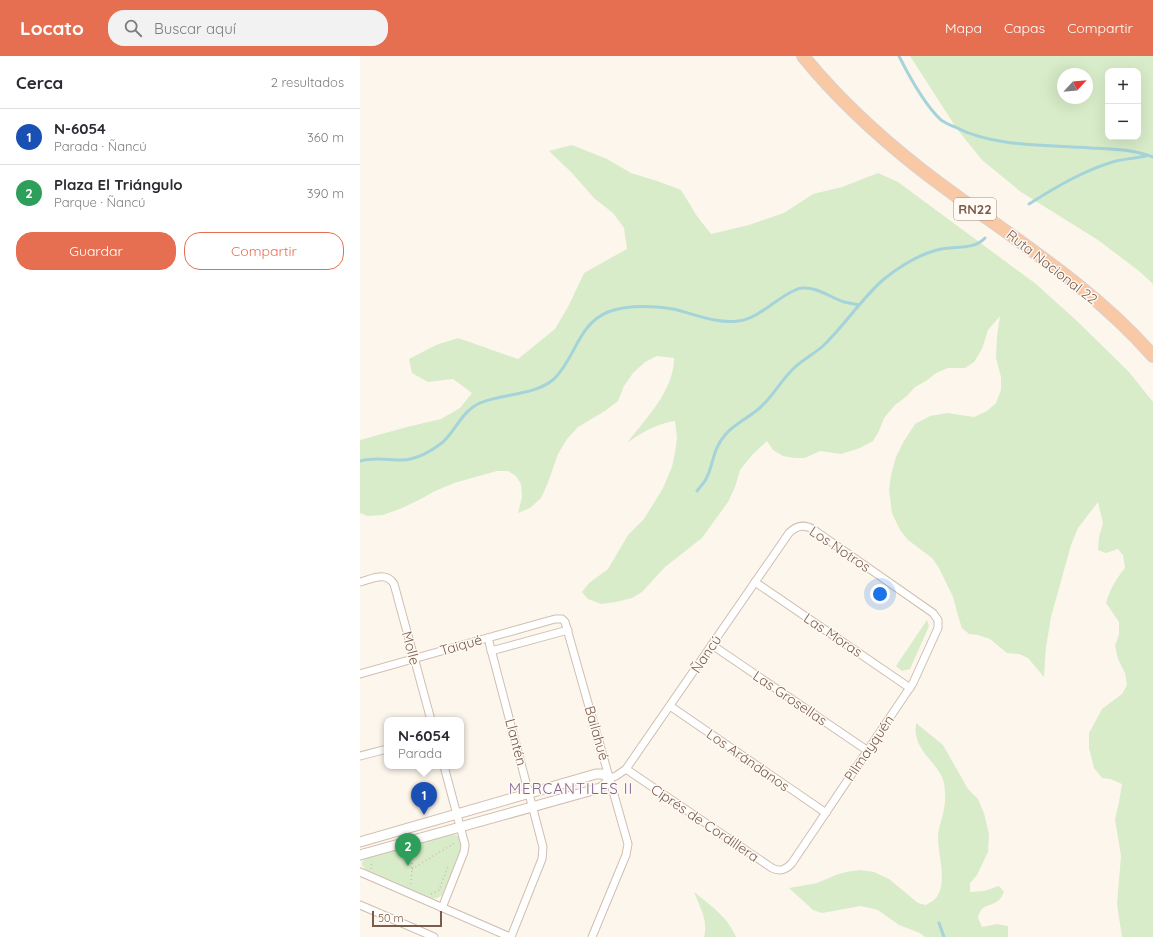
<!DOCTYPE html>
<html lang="es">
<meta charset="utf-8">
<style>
body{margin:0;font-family:Quicksand,sans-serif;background:#f2f2f3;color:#2b2b33}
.controls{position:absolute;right:12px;top:12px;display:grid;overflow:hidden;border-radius:8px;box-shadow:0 4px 16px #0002}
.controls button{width:36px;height:36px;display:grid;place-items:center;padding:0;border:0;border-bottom:1px solid #e1e1e2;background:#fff;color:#2b2b33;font:20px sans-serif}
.compass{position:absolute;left:697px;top:12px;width:36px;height:36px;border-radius:50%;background:#fff;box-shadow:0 4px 16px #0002;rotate:64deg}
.scale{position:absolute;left:12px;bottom:10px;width:70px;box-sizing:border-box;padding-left:4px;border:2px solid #7a5c4d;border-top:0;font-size:11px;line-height:14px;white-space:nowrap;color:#7a5c4d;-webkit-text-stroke:3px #fffaf3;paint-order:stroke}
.you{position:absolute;left:520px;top:538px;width:14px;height:14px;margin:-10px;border:3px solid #fff;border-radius:50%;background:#1a73e8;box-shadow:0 0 0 6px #1a73e833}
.badge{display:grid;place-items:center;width:26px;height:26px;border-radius:50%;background:#e76f51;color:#fff;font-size:13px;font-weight:700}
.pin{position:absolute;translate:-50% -33px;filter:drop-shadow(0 1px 2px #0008)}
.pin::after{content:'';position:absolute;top:21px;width:14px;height:12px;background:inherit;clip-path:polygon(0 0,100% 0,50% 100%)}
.popup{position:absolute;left:24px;top:661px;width:80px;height:52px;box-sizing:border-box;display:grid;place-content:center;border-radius:8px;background:#fff;filter:drop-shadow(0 1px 3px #0005);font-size:13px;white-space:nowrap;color:#7c7c81}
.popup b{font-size:15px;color:#2b2b33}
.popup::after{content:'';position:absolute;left:50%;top:100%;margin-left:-8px;border:8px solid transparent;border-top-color:#fff}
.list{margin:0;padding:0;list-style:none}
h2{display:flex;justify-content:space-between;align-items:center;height:52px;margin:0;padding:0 16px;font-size:17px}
h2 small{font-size:13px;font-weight:400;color:#7c7c81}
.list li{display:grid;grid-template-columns:26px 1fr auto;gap:12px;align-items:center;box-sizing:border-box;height:56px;padding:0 16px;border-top:1px solid #e1e1e2}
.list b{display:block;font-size:15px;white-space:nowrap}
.list p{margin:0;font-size:13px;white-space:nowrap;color:#7c7c81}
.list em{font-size:13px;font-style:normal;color:#7c7c81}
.actions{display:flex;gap:8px;padding:12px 16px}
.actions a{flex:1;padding:9px 0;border:1px solid #e76f51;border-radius:16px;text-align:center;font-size:14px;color:#e76f51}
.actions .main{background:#e76f51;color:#fff}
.icon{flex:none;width:22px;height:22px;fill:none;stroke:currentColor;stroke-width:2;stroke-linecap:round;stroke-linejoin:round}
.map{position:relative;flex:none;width:793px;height:881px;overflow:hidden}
header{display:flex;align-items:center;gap:24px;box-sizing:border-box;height:56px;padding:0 20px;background:#e76f51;color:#fff}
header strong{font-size:19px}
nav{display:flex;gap:22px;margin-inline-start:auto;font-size:14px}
.search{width:280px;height:36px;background:#f2f2f3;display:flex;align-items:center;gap:10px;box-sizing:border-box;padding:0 14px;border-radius:16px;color:#7c7c81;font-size:15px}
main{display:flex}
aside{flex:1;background:#fff}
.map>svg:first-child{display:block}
</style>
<header>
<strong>Locato</strong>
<div class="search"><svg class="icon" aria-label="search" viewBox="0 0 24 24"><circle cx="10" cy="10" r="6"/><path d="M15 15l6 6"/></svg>Buscar aquí</div>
<nav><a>Mapa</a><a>Capas</a><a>Compartir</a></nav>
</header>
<main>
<aside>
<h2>Cerca<small>2 resultados</small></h2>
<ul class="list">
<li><span class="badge" style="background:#1a4fb4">1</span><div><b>N-6054</b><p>Parada · Ñancú</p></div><em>360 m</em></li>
<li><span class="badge" style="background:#2e9e5b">2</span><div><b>Plaza El Triángulo</b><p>Parque · Ñancú</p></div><em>390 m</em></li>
</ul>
<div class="actions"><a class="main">Guardar</a><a>Compartir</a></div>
</aside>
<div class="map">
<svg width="793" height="881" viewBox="0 0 793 881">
<rect width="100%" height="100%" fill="#fdf6ec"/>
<g fill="#d8ecc9" fill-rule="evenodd">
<path d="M550,0H793V228L779,215L738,184L661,136L622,104L597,73ZM748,15H778V81H748ZM703,18H727V42H703Z"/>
<path d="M212,89L247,103L271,117L297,125L321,134L337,160L351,178L389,169L424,157L453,138L482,131L518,117L538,126L676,228L717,265L769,316L793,346V881H762L757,848L761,800L755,763L759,746L762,728L750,723L742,722L734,712L729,692V677L742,653L762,638L767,629L765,617L758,603L755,590L759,578V566L746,547C750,533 756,523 765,512L763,499L758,493L746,497L738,494L739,481L743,467L738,446L718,472L711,489L691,561L686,591L684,621L668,602L659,598L647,597L630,583L618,579L609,578L602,572L599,563L593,541L579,512L572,502L548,484L540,474L532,457L529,434L531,419L536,401L544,385L555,368L570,360L587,357L614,361L627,355L636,347L641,334V321L636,302L637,280L640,260L628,274L622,293L614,306L605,312H588L576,317L566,325L555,331L547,340L535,349L524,362L519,375L513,385L500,392L481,398L460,395L445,402H435L423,400L413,394L407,385L393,398L380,414L375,431L368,446L342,482L305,511L282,536L272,542L256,546L241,548L228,543L222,536L229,527L248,513L268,479L284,463L303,432L312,411L315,397L317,382L315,365C295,368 283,376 267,387C286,362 314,335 314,302L297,300L285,306L273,317L264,330L258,345L245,355L218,371L207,383L198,398L187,429L181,442L170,452L158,457L162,441L161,428L156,420L148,415H137L94,427L75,435L61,443L42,452L23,459L8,460L0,457V384L47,371L81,363L100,352L112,337L93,323L68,326L52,317L49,303L76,289L98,282L158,303L195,273L209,249L224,217L267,193L264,172L253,157L234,142L211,116L189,95Z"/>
<path d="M567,564L569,570L550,613L542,615L536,610Z"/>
<path d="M556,667L583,689L608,733L618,743L624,757L629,778L628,796L617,819L610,827V836L624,835L639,830L644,836C643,838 641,842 639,844C630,852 622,846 618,862L622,871L637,868L648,870V881H565L560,877L539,869L518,854L501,850L462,857L453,854L429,832L457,827L476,819L486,816L500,814L514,816L529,823L558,847L566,849C571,846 577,843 579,837C586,822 578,797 578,782C578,771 583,762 584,752C586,744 585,735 584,727C580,709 559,698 556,679C555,676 556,671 556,667Z"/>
<path d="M91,778C100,777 102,786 101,793L82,839L78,842L71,843L6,814L2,809V806L6,802Z"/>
<path d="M334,836C351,850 367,860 376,881H344C349,866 339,849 334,836Z"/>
</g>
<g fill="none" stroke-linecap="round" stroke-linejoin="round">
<g stroke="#a5d3da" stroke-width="3">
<path d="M539,0C549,20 564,48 581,64C585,67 590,69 595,71C633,91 687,89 730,92C751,93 773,93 793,101"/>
<path d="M669,148C696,131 724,114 756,105C765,103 776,102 786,100"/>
<path d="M0,405C16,401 26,404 42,404C56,404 72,395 83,386C96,374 102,355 120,347C143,337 174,340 194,323C215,303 218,268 248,256C267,249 293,250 313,253C335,258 356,268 378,265C397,263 414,245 431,236C434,235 438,232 442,232C458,231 469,241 484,246C489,247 494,248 499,249"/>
<path d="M337,435C340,431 344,427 346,423C354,408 352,394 365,379C373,369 386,363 396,355C411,344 420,325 434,312C442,304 454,298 463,290C485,269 501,243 524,223C539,211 558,199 577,194C593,189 613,195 625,182"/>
<path d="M579,867L584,881"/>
</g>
<defs>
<g id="minor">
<path d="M0,526C12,523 26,515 34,528L71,664"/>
<path d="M395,526L550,632"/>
<path d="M128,582L183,791L182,803L151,881"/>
<path d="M352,589L508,695"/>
<path d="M131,595L208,574"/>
<path d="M0,618L195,563H202L205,566L268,788L266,799L232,881"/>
<path d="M310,650L466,757"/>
<path d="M0,700L27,693"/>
<path d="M250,722L256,720L266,713L429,477C437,469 445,468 454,474L573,557L578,564V572L553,627L432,807C426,814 420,816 412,812L266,713"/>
<path d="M0,816L150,881"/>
<path d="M0,849L74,881"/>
<path d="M82,852L104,796L105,789L84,710"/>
</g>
<path id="tertiary" d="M0,786L236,718H242L250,722L245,729L240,732L0,799"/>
<path id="trunk" d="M443,0C477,42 516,78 559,112C637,173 727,224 793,300"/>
</defs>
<use href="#minor" stroke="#d1beb0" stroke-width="9"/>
<use href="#tertiary" stroke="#d1beb0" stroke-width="11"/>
<use href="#trunk" stroke="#dad1cd" stroke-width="14"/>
<g stroke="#d9b8a5" stroke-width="1.5" stroke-dasharray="1 3" stroke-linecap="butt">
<path d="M11,813L12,805"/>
<path d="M52,813L96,786"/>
<path d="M51,828L53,794"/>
<path d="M71,838L79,834L88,811"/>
</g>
<use href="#minor" stroke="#fff" stroke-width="7"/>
<use href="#tertiary" stroke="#fff" stroke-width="9"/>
<use href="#trunk" stroke="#f9c8a4" stroke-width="12"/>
</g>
<g text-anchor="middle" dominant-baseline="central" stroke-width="3" stroke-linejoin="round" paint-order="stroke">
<rect fill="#fffaf3" stroke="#a28b7f" stroke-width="1" x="594" y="142" width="42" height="22" rx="3"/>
<g font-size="13" font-weight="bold" fill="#7a5c4d">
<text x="615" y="153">RN22</text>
</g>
<g font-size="14" fill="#7a5c4d" stroke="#fffaf3">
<text transform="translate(692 211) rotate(38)">Ruta Nacional 22</text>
<text transform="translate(480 493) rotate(34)">Los Notros</text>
<text transform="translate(473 579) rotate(34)">Las Moras</text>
<text transform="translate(101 589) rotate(-16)">Taiqué</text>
<text transform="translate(51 592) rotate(75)">Molle</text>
<text transform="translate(346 598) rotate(-56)">Ñancú</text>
<text transform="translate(430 642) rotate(34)">Las Grosellas</text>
<text transform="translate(237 677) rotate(74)">Bailahué</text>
<text transform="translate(156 686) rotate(75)">Llantén</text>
<text transform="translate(509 692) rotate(-56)">Pilmayquén</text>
<text transform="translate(388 704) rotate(35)">Los Arándanos</text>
<text transform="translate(345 767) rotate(34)">Ciprés de Cordillera</text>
</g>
<g font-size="15" letter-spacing="1" fill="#846695" stroke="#fffaf3">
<text x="211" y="732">MERCANTILES II</text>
</g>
</g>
</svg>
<div class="controls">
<button>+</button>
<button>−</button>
</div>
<svg class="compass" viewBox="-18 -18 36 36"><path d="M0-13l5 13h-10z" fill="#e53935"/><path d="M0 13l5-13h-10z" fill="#7c7c81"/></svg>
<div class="scale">50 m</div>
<div class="you"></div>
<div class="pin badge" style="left:64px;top:759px;background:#1a4fb4">1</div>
<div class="popup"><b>N-6054</b>Parada</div>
<div class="pin badge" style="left:48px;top:810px;background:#2e9e5b">2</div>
</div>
</main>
